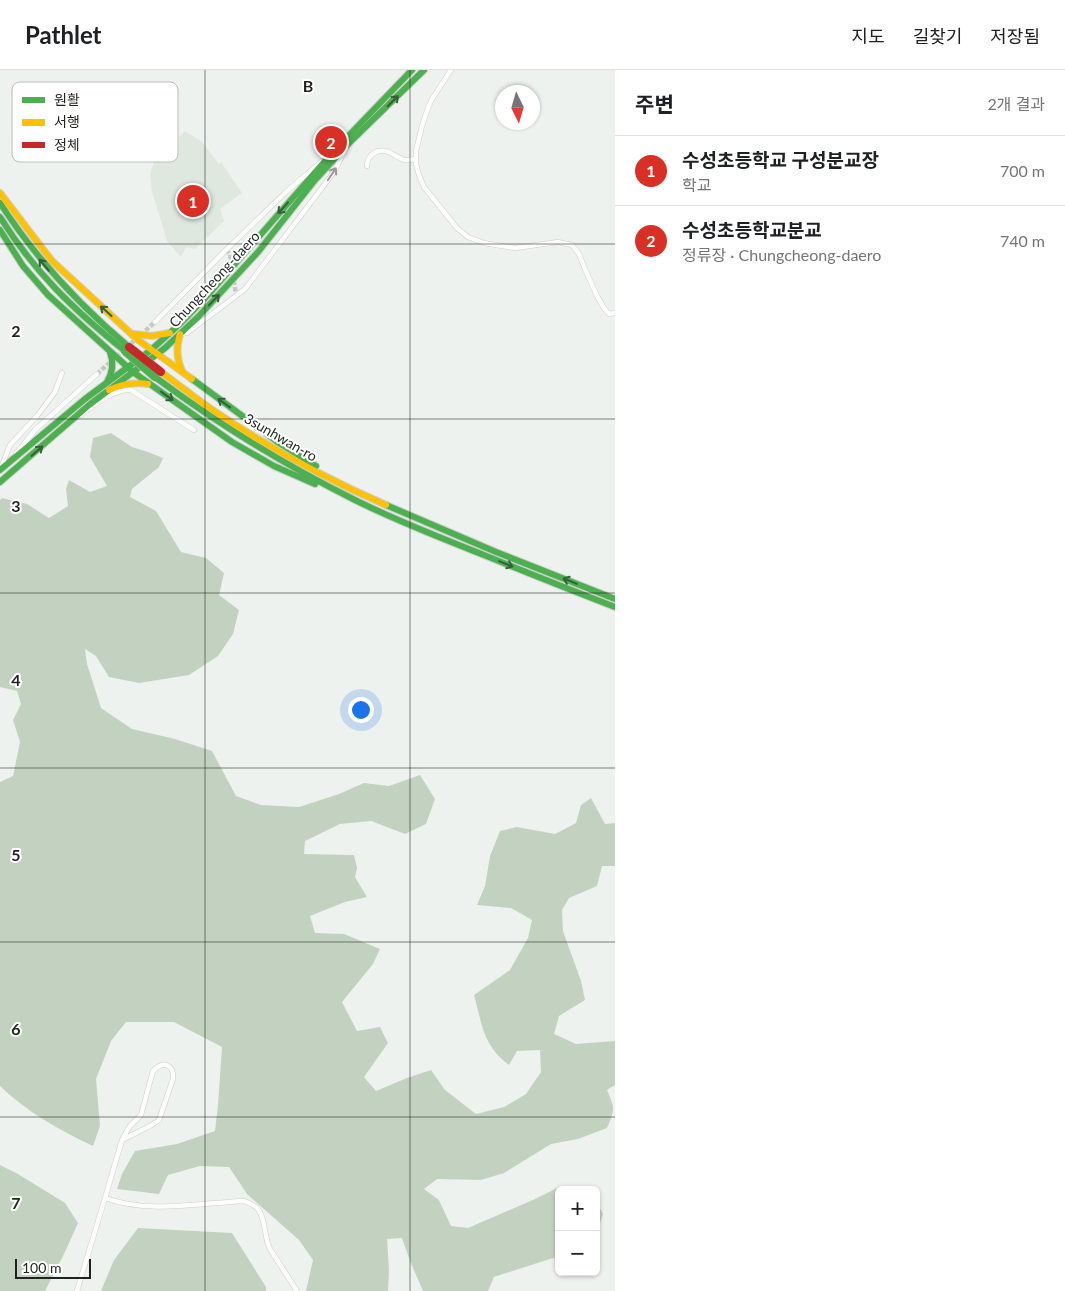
<!DOCTYPE html>
<html lang="ko">
<meta charset="utf-8">
<style>
body{margin:0;font-family:Lato,"Noto Sans KR",sans-serif;background:#f2f2f2;color:#202124}
.controls{position:absolute;right:15px;bottom:15px;display:grid;overflow:hidden;border-radius:8px;box-shadow:0 1px 4px #0004}
.controls button{width:45px;height:45px;display:grid;place-items:center;padding:0;border:0;border-bottom:1px solid #e0e0e0;background:#fff;color:#202124;font:25px sans-serif}
.compass{position:absolute;left:495px;top:15px;width:45px;height:45px;border-radius:50%;background:#fff;box-shadow:0 1px 4px #0004;rotate:175deg}
.scale{position:absolute;left:15px;bottom:12px;width:76px;box-sizing:border-box;padding-left:5px;border:2px solid #1f221f;border-top:0;font-size:14px;line-height:18px;white-space:nowrap;color:#1f221f;-webkit-text-stroke:4px #fff;paint-order:stroke}
.you{position:absolute;left:360px;top:639px;width:18px;height:18px;margin:-12px;border:4px solid #fff;border-radius:50%;background:#1a73e8;box-shadow:0 0 0 8px #1a73e833}
.badge{display:grid;place-items:center;width:32px;height:32px;border-radius:50%;background:#d93025;color:#fff;font-size:16px;font-weight:700}
.pin{position:absolute;translate:-50% -50%;border:2px solid #fff;box-shadow:0 1px 5px #0006}
.list{margin:0;padding:0;list-style:none}
h2{display:flex;justify-content:space-between;align-items:center;height:65px;margin:0;padding:0 20px;font-size:21px}
h2 small{font-size:16px;font-weight:400;color:#757577}
.list li{display:grid;grid-template-columns:32px 1fr auto;gap:15px;align-items:center;box-sizing:border-box;height:70px;padding:0 20px;border-top:1px solid #e0e0e0}
.list b{display:block;font-size:19px;white-space:nowrap}
.list p{margin:0;font-size:16px;white-space:nowrap;color:#757577}
.list em{font-size:16px;font-style:normal;color:#757577}
.map{position:relative;flex:none;width:615px;height:1221px;overflow:hidden}
header{display:flex;align-items:center;gap:30px;box-sizing:border-box;height:70px;padding:0 25px;background:#fff;border-bottom:1px solid #e0e0e0}
header strong{font-size:24px}
nav{display:flex;gap:28px;margin-inline-start:auto;font-size:18px}
main{display:flex}
aside{flex:1;background:#fff}
.map>svg:first-child{display:block}
</style>
<header>
<strong>Pathlet</strong>
<nav><a>지도</a><a>길찾기</a><a>저장됨</a></nav>
</header>
<main>
<div class="map">
<svg width="615" height="1221" viewBox="0 0 615 1221">
<rect width="100%" height="100%" fill="#eef2ee"/>
<path fill="#dfe8de" d="M185,61L202,72L219,94L221,92L242,123L220,139L224,151L195,179L186,177L181,187L167,171L152,122L150,104L154,92Z"/>
<g fill="#c3d2c0">
<path d="M111,363L132,377L148,382L163,388L159,397L132,419L130,427L156,441L181,482L206,488L224,503L219,525L239,540L233,564L218,586L189,605L139,613L109,607L96,586L85,579L87,594L101,638L132,659L175,669L212,681L236,726L261,735L299,737L339,724L364,713L389,716L420,705L435,729L426,754L405,764L371,751L340,754L305,771L304,784L354,785L357,798L355,807L367,827L345,832L310,846L315,863L344,864L380,879L373,894L342,932L357,961L380,957L388,973L364,1007L376,1021L407,1008L431,1000L445,1020L476,1044L504,1037L526,1024L541,1002L540,980L517,981L509,995C483,976 482,954 474,925L510,900L528,868L532,850L511,838L477,835L485,816L490,786L500,761L517,757L555,764L576,753L581,735L591,728L605,754L615,753V796H602L597,816L569,828L562,840L563,861L581,911L585,930L559,946L554,964L576,974L615,971V1015L607,1020C615,1039 615,1039 607,1058L578,1069L551,1074L504,1103L481,1110L437,1109L424,1119L439,1130L451,1156L468,1158L535,1129L559,1117L576,1120H559V1187L553,1188L494,1207L488,1221H423L410,1191L402,1168L387,1169L389,1200L388,1221H306L313,1190L299,1170L247,1124L229,1097L200,1096L168,1105L159,1124L117,1119L122,1104L135,1081L177,1074L215,1061L218,1035L222,977L174,952H126L111,971L96,1009L100,1056L93,1076C59,1060 27,1042 0,1016V712L13,706L20,672L13,650L21,634L17,621L0,617V430L2,428L27,434L49,448L68,436L66,419L69,410L90,422L107,416L90,387L93,368Z"/>
<path d="M0,1095L18,1104L65,1133L78,1153L64,1184L45,1221H0Z"/>
<path d="M596,1131L603,1144L596,1166Z"/>
<path d="M138,1158L232,1163L266,1217V1221H101L114,1190Z"/>
</g>
<g fill="none" stroke-linecap="round" stroke-linejoin="round">
<g stroke="#c5c8c5" stroke-width="4.5" stroke-dasharray="4.5 2" stroke-linecap="butt">
<path d="M226,180L230,184L236,225"/>
<path d="M97,304L155,252"/>
</g>
<defs>
<g id="street">
<path d="M451,0L432,29L428,38L422,56L416,81V94L419,105L424,117L457,158L468,167L484,173L515,178L558,172L572,175L579,184L585,199L597,226L604,238L609,244L615,243"/>
<path d="M367,96C367,90 369,86 374,83C386,76 393,86 404,90C408,91 412,89 416,89"/>
<path d="M155,252L226,180L286,122L321,92"/>
<path d="M181,264L187,263L245,219L334,102L346,78"/>
<path d="M81,345C95,335 113,319 131,320L194,360"/>
<path d="M16,384L35,360L97,304"/>
<path d="M1,398L10,375L37,346L55,322L62,303"/>
<path d="M105,1128L122,1070L130,1056L141,1045L153,1001C163,990 174,994 173,1009L159,1050L150,1056L122,1070"/>
<path d="M77,1221L105,1128C150,1144 198,1133 244,1131C249,1133 255,1135 258,1139C266,1149 264,1168 270,1179L297,1221"/>
</g>
<g id="fast">
<path d="M0,133C36,189 78,234 129,277"/>
<path d="M0,147C35,203 74,240 125,281"/>
<path d="M0,160L23,196L48,225L133,302L232,372L274,396L315,414"/>
<path d="M155,307C218,354 285,395 355,430C397,451 441,468 484,485C528,503 571,520 615,537"/>
<path d="M192,309L279,373L316,396"/>
<path d="M107,312C113,302 114,293 110,282"/>
<path d="M0,400L85,329L151,280L181,253L207,226L332,83L412,0"/>
<path d="M0,412L89,335L165,278L198,247L258,182L315,110L350,72L424,0"/>
<path d="M386,435L496,482L615,529"/>
</g>
<g id="slow">
<path d="M0,123L52,191L138,270L192,309"/>
<path d="M133,264L152,266L170,263"/>
<path d="M180,264C176,277 176,288 182,301"/>
<path d="M161,302C179,315 196,329 214,341C268,377 326,409 386,435"/>
<path d="M109,320C122,314 134,312 148,314"/>
</g>
</defs>
<use href="#street" stroke="#cccfcc" stroke-width="5.5"/>
<use href="#fast" stroke="#cccfcc" stroke-width="8"/>
<use href="#slow" stroke="#cccfcc" stroke-width="8"/>
<use href="#street" stroke="#fcfdfc" stroke-width="4.5"/>
<use href="#fast" stroke="#4caf50" stroke-width="6"/>
<use href="#slow" stroke="#ffc107" stroke-width="6"/>
<defs>
<path id="fast-bridge" d="M125,281L155,307"/>
<path id="jam-bridge" d="M129,277L161,302"/>
</defs>
<use href="#fast-bridge" stroke="#b2bab0" stroke-width="9" stroke-linecap="butt"/>
<use href="#jam-bridge" stroke="#b2bab0" stroke-width="9" stroke-linecap="butt"/>
<use href="#fast-bridge" stroke="#4caf50" stroke-width="8"/>
<use href="#jam-bridge" stroke="#c62828" stroke-width="8"/>
</g>
<defs><path id="oneway-shaft" d="M-6 0H5M1.5-3L5.5 0L1.5 3" fill="none" stroke-width="1.6" stroke-linecap="round" stroke-linejoin="round" transform="scale(1.25)"/></defs>
<g stroke="#336135">
<use href="#oneway-shaft" transform="translate(393 31) rotate(-45)"/>
<use href="#oneway-shaft" transform="translate(283 138) rotate(132)"/>
<use href="#oneway-shaft" transform="translate(44 195) rotate(-130)"/>
<use href="#oneway-shaft" transform="translate(214 230) rotate(-46)"/>
<use href="#oneway-shaft" transform="translate(106 241) rotate(-138)"/>
<use href="#oneway-shaft" transform="translate(167 326) rotate(36)"/>
<use href="#oneway-shaft" transform="translate(224 333) rotate(-144)"/>
<use href="#oneway-shaft" transform="translate(37 381) rotate(-41)"/>
<use href="#oneway-shaft" transform="translate(506 494) rotate(22)"/>
<use href="#oneway-shaft" transform="translate(570 511) rotate(-158)"/>
</g>
<use stroke="#999a99" href="#oneway-shaft" transform="translate(332 104) rotate(-56)"/>
<path fill="none" stroke="#1f221f" stroke-width="1" stroke-opacity="0.55" d="M205,0V1221M410,0V1221M0,174H615M0,349H615M0,523H615M0,698H615M0,872H615M0,1047H615"/>
<g text-anchor="middle" dominant-baseline="central" stroke-width="4" stroke-linejoin="round" paint-order="stroke">
<g font-size="14" fill="#1f221f" stroke="#fff">
<text transform="translate(214 209) rotate(-47)">Chungcheong-daero</text>
<text transform="translate(281 367) rotate(30)">3sunhwan-ro</text>
</g>
</g>
<rect x="12" y="12" width="166" height="80" rx="8" fill="#fff" stroke="#bcbdbc" stroke-width="1"/>
<rect x="22" y="27" width="23" height="6" fill="#4caf50"/>
<rect x="22" y="49" width="23" height="7" fill="#ffc107"/>
<rect x="22" y="72" width="23" height="6" fill="#c62828"/>
<g font-size="14" fill="#1f221f">
<text x="54" y="35">원활</text>
<text x="54" y="57">서행</text>
<text x="54" y="80">정체</text>
</g>
<g font-size="16" text-anchor="middle" font-weight="bold" fill="#1f221f" stroke="#fff" stroke-width="4" stroke-linejoin="round" paint-order="stroke">
<text x="308" y="22">B</text>
<text x="16" y="267">2</text>
<text x="16" y="442">3</text>
<text x="16" y="616">4</text>
<text x="16" y="791">5</text>
<text x="16" y="965">6</text>
<text x="16" y="1139">7</text>
</g>
</svg>
<div class="controls">
<button>+</button>
<button>−</button>
</div>
<svg class="compass" viewBox="-18 -18 36 36"><path d="M0-13l5 13h-10z" fill="#e53935"/><path d="M0 13l5-13h-10z" fill="#757577"/></svg>
<div class="scale">100 m</div>
<div class="you"></div>
<div class="pin badge" style="left:193px;top:131px">1</div>
<div class="pin badge" style="left:331px;top:72px">2</div>
</div>
<aside>
<h2>주변<small>2개 결과</small></h2>
<ul class="list">
<li><span class="badge">1</span><div><b>수성초등학교 구성분교장</b><p>학교</p></div><em>700 m</em></li>
<li><span class="badge">2</span><div><b>수성초등학교분교</b><p>정류장 · Chungcheong-daero</p></div><em>740 m</em></li>
</ul>
</aside>
</main>
